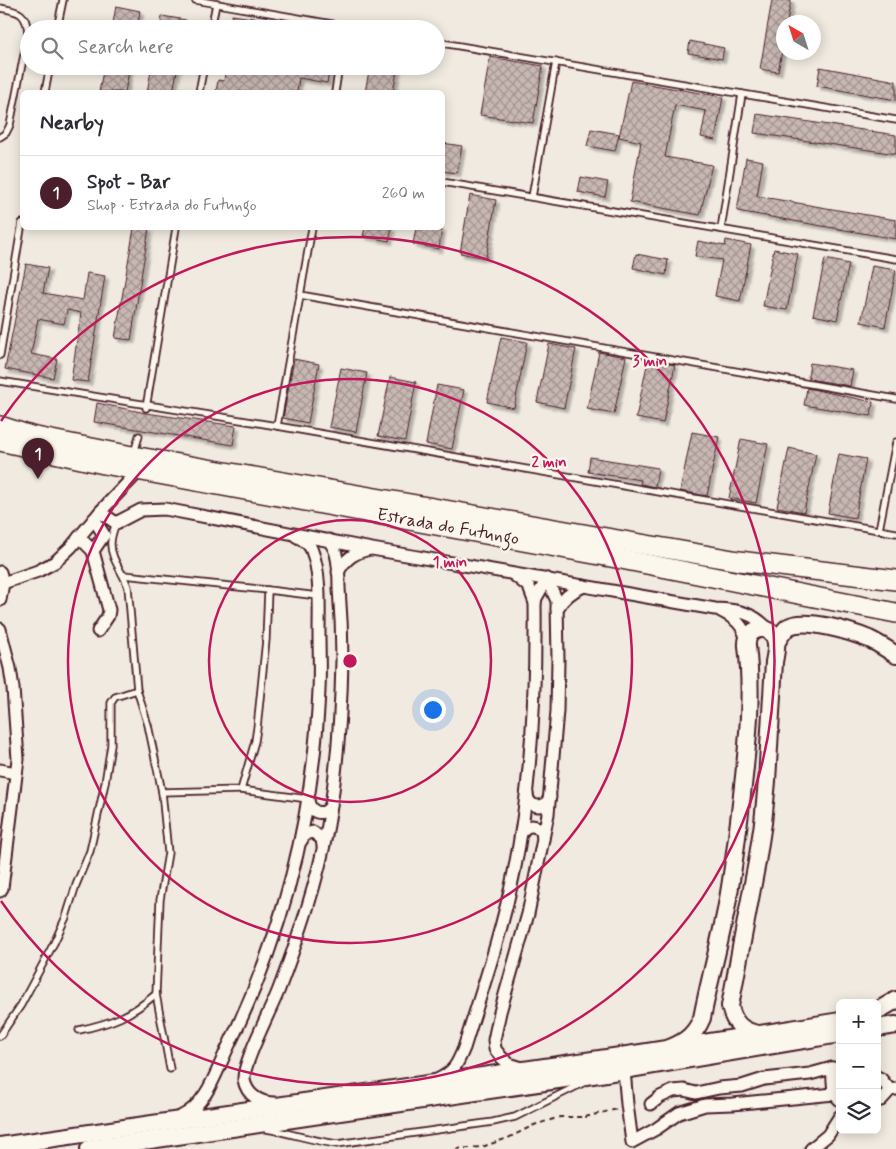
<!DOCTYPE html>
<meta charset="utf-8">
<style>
body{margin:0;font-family:Mynerve,sans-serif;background:#f2f2f3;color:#2b2b33}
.controls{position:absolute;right:15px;bottom:15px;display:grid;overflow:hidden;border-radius:8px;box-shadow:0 2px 12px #0003}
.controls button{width:45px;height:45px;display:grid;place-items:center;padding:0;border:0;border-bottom:1px solid #e1e1e2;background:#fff;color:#2b2b33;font:25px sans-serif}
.compass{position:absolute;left:776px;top:15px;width:45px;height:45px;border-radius:50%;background:#fff;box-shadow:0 2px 12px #0003;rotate:321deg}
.you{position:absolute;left:432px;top:709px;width:18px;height:18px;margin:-12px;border:4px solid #fff;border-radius:50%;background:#1a73e8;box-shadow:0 0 0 8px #1a73e833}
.badge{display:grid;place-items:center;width:32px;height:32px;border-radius:50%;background:#4a1f2b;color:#fff;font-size:16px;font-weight:700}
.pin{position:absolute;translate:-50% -41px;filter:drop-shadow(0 1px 2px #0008)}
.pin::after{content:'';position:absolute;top:26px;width:18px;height:15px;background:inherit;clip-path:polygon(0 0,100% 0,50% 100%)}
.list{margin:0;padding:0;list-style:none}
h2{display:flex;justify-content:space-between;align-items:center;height:65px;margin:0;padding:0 20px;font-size:21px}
h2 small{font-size:16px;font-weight:400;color:#7c7c81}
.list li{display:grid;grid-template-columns:32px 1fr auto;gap:15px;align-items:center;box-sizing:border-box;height:75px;padding:0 20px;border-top:1px solid #e1e1e2}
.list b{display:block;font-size:19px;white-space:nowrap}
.list p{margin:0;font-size:16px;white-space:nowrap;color:#7c7c81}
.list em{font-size:16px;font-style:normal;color:#7c7c81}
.icon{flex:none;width:28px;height:28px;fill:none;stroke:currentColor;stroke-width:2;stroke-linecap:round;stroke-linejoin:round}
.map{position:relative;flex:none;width:896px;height:1149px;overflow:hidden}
.search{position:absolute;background:#fff;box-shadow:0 2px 12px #0003;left:20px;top:20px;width:425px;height:55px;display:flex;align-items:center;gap:12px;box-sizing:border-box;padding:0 18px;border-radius:28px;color:#7c7c81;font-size:19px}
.panel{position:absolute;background:#fff;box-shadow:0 2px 12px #0003;left:20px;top:90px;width:425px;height:140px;border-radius:8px}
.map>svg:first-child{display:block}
</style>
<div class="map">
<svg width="896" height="1149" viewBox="0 0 896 1149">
<defs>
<pattern id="building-cross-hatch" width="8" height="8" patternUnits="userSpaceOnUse" patternTransform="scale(1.25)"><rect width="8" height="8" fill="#c8b8b3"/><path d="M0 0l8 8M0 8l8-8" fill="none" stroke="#a49592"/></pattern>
<filter id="shadow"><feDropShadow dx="3.5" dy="3.5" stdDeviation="1" flood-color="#0004"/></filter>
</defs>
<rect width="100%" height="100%" fill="#f0eae0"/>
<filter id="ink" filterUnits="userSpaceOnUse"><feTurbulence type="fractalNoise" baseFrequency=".02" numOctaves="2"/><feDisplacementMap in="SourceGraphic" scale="10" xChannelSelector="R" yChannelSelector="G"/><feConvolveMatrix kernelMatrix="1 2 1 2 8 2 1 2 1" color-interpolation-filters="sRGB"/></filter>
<g filter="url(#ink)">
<g fill="url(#building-cross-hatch)" stroke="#4a1f2b" filter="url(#shadow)">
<path d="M772,0H791L787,22H784V41L778,72L760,69Z"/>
<path d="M116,6L140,11L137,29H112Z"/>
<path d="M232,15L287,23L286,29H229Z"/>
<path d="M162,16L186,20L185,29H160Z"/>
<path d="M690,41L724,48L722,59L688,53Z"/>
<path d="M490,57L543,66L533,123L480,115Z"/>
<path d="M104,66H130L125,92H99Z"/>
<path d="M152,66H178L173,92H147Z"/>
<path d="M226,66H330L327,83L299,78L297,92H216L218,80L224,81Z"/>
<path d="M370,66H398L393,92H365Z"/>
<path d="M820,67L896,81V100L817,86Z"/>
<path d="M631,81L723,97L715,140L701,137L706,111L675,105L665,157L712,165L700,215L630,202L641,142L619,137Z"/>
<path d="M757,114L896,135V154L754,133Z"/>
<path d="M591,129L619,134L615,151L587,146Z"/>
<path d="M442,143L462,146L457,173L442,171Z"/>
<path d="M746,158L763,161L757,196L896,220V239L737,211Z"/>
<path d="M581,177L608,182L605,197L578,192Z"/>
<path d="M470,195L496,200L486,258L460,253Z"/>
<path d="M134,228H149L131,340L115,338Z"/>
<path d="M365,228H392L389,241L363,236Z"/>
<path d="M416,228H442L439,249L413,244Z"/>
<path d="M726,240L751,245L740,301L715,296L722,260L695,256L698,241L725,246Z"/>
<path d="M774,249L798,254L787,310L763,306Z"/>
<path d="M636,254L668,260L666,275L633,268Z"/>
<path d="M825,259L849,264L837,320L813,315Z"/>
<path d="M26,264L48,268L43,293L83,300L87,273L105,276L88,382L71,380L81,313L67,310L64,324L38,319L31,354L57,359L53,378L5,369Z"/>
<path d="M872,266L896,270L885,327L861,322Z"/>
<path d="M501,337L527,342L514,408L487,402Z"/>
<path d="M549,344L576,349L564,408L537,402Z"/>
<path d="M599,352L626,357L614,414L587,409Z"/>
<path d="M294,359L319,364L308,423L283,418Z"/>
<path d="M648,360L675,365L663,423L636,418Z"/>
<path d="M810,363L853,370L850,386L809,379V377H808Z"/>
<path d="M341,368L367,373L356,432L329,427Z"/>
<path d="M390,377L416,382L405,441L378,436Z"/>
<path d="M437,385L464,390L452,449L426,444Z"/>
<path d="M807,388L873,402L871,416L804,405Z"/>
<path d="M97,403L146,413L236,426L233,445L94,422Z"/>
<path d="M692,432L719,437L707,496L680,491Z"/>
<path d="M741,439L768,444L756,503L729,498Z"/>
<path d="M789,448L816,454L804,512L777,507Z"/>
<path d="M839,454L866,459L855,518L828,513Z"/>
<path d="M590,457L658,468L655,487L640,484L641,480L588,472Z"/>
</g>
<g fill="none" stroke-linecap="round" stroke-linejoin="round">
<defs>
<g id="lane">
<path d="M195,0L361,29"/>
<path d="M0,8C19,11 27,13 28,34L10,125L6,133L0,137"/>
<path d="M57,29L63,0"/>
<path d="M211,29L216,4"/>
<path d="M436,42L896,120"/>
<path d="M45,92L50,66"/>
<path d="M199,92L204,66"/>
<path d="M335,92L339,66"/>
<path d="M442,182L896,259"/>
<path d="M532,197L556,62"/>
<path d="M721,229L742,94"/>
<path d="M300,295L896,399"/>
<path d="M0,355L22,223"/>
<path d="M0,381L277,426L896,533"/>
<path d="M146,408L176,228"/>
<path d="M277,426L312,228"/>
<path d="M134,453L139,436"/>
<path d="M116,523C114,529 111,536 111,543C110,558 123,572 128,587L137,690L148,725L162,792L168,853L160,900L156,994L170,1069"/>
<path d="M879,530L896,442"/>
<path d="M124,575L268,590"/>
<path d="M241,790L308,799"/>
<path d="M162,792L241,790L255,741L257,728L266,640L268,590L318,596"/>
<path d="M79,1030C112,1023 130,1016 156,994"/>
<path d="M0,1036L21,1005L54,943L66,917L76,885L90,851L105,783L111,745V703L115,697L137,690"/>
<path d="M266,1129C290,1133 313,1141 337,1144L493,1122L515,1117L585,1082"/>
</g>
<g id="street">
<path d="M100,512L116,523L141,510L165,509L372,549L715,609C738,610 753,612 769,630"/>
<path d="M79,537L93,551L109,610L108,616L98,631"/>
<path d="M93,551L104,535L94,519"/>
<path d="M0,572L3,583L0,600"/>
<path d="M338,572C346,558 355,552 370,549"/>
<path d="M3,583L38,571L55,562L71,547L100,512L139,471"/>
<path d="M535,603L536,598L547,579"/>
<path d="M557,609C563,598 572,591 584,586"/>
<path d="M721,611C735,618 744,625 747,642"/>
<path d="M0,629L10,668L13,688L18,759L2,888L0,891"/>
<path d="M0,770L16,773"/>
<path d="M527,793C527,804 536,809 546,804L550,797"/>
<path d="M308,799C309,813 324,818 331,805"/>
<path d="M521,834C525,824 535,824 542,831L543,839"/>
<path d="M301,841L305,834L313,832L322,839L323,846"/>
<path d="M522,1068L509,1064L501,1057L495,1049L494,1040L500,1012L528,914L548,814L557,711L558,660L557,601L547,579"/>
<path d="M832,1068L834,1094"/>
<path d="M624,1070L627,1104L632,1142L656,1129L679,1113L705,1105L733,1104L834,1094L840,1100"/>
<path d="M877,1077L881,1079L890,1090"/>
<path d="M437,1080C454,1072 457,1065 464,1048C482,990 502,932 514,872C532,784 536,693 535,603L529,587L514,575"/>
<path d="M877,1101L881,1100L890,1090L896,1089"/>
<path d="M275,1103C261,1103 247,1096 244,1080C242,1064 272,1008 279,989C299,936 318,881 328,825C337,771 341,715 342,660C342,636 341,612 339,588C339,577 339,564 336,554C335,549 332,545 329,540"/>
<path d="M651,1104L660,1097L673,1091L684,1090L696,1093L719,1088L742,1086L764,1079L810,1074L832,1068L840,1069"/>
<path d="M180,1117C207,1105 216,1072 228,1047C283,935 314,815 319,690C320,671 319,652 319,633C319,609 321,574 312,551C310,543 302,539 296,536"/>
<path d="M811,1149L828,1135L840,1116"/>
</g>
<g id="secondary">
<path d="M776,643C780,637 783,631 788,627C805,617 852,632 869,639C878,643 887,649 896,655"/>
<path d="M877,1011L896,1000"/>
<path d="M877,1028L896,1025"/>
<path d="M670,1048C687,1041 695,1034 702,1018C709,982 719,946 726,910C735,863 740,815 745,767C749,727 752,687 747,646C745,626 774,622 776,643C777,649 775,656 774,662L767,781L763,823L757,862L730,1006C733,1022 741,1031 758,1034"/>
<path d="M0,1146L641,1053L840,1021"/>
<path d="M89,1149L606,1073L840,1034"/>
</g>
<g id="primary">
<path d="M0,426L31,436L127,455L739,561L896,580"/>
<path d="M0,441L104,464L616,558L896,613"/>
</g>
</defs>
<use href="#lane" stroke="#4a1f2b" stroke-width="9"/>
<use href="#street" stroke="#4a1f2b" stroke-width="15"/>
<use href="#secondary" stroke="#4a1f2b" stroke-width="20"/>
<use href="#primary" stroke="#4a1f2b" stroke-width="22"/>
<path stroke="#4a1f2b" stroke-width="2" stroke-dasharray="5 4" stroke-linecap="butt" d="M456,1149L482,1147L508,1138L534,1125L560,1117H585L617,1109"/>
<use href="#lane" stroke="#fbf7ec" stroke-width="5.5"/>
<use href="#street" stroke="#fbf7ec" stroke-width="11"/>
<use href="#secondary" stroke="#fbf7ec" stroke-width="16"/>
<use href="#primary" stroke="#fbf7ec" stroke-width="19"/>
</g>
</g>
<g fill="none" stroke="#c2185b" stroke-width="2.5">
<circle cx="350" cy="661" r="141"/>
<circle cx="350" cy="661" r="282"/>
<path d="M1 421A424 424 0 1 1 1 901"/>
</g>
<g text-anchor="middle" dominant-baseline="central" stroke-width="4.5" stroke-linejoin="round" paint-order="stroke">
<g font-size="18" fill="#4a1f2b" stroke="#fbf7ec">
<text transform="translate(448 527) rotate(10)">Estrada do Futungo</text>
</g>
</g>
<circle cx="350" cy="661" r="8" fill="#c2185b" stroke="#fbf7ec" stroke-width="2.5"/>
<g font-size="15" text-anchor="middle" font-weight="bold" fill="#c2185b" stroke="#fbf7ec" stroke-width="4.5" stroke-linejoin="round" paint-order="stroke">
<text x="650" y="366">3 min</text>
<text x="549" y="467">2 min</text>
<text x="450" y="567">1 min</text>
</g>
</svg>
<div class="controls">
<button>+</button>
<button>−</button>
<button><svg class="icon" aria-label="layers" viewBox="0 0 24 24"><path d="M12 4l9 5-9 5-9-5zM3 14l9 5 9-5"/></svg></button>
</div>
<svg class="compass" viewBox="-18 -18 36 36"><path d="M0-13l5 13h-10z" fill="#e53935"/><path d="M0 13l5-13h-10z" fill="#7c7c81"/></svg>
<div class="you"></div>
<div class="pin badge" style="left:38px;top:479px">1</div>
<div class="search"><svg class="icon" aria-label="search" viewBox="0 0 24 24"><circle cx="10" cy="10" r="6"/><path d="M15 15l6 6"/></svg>Search here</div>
<section class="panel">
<h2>Nearby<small></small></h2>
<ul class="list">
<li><span class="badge">1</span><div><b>Spot - Bar</b><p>Shop · Estrada do Futungo</p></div><em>260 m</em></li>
</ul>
</section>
</div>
